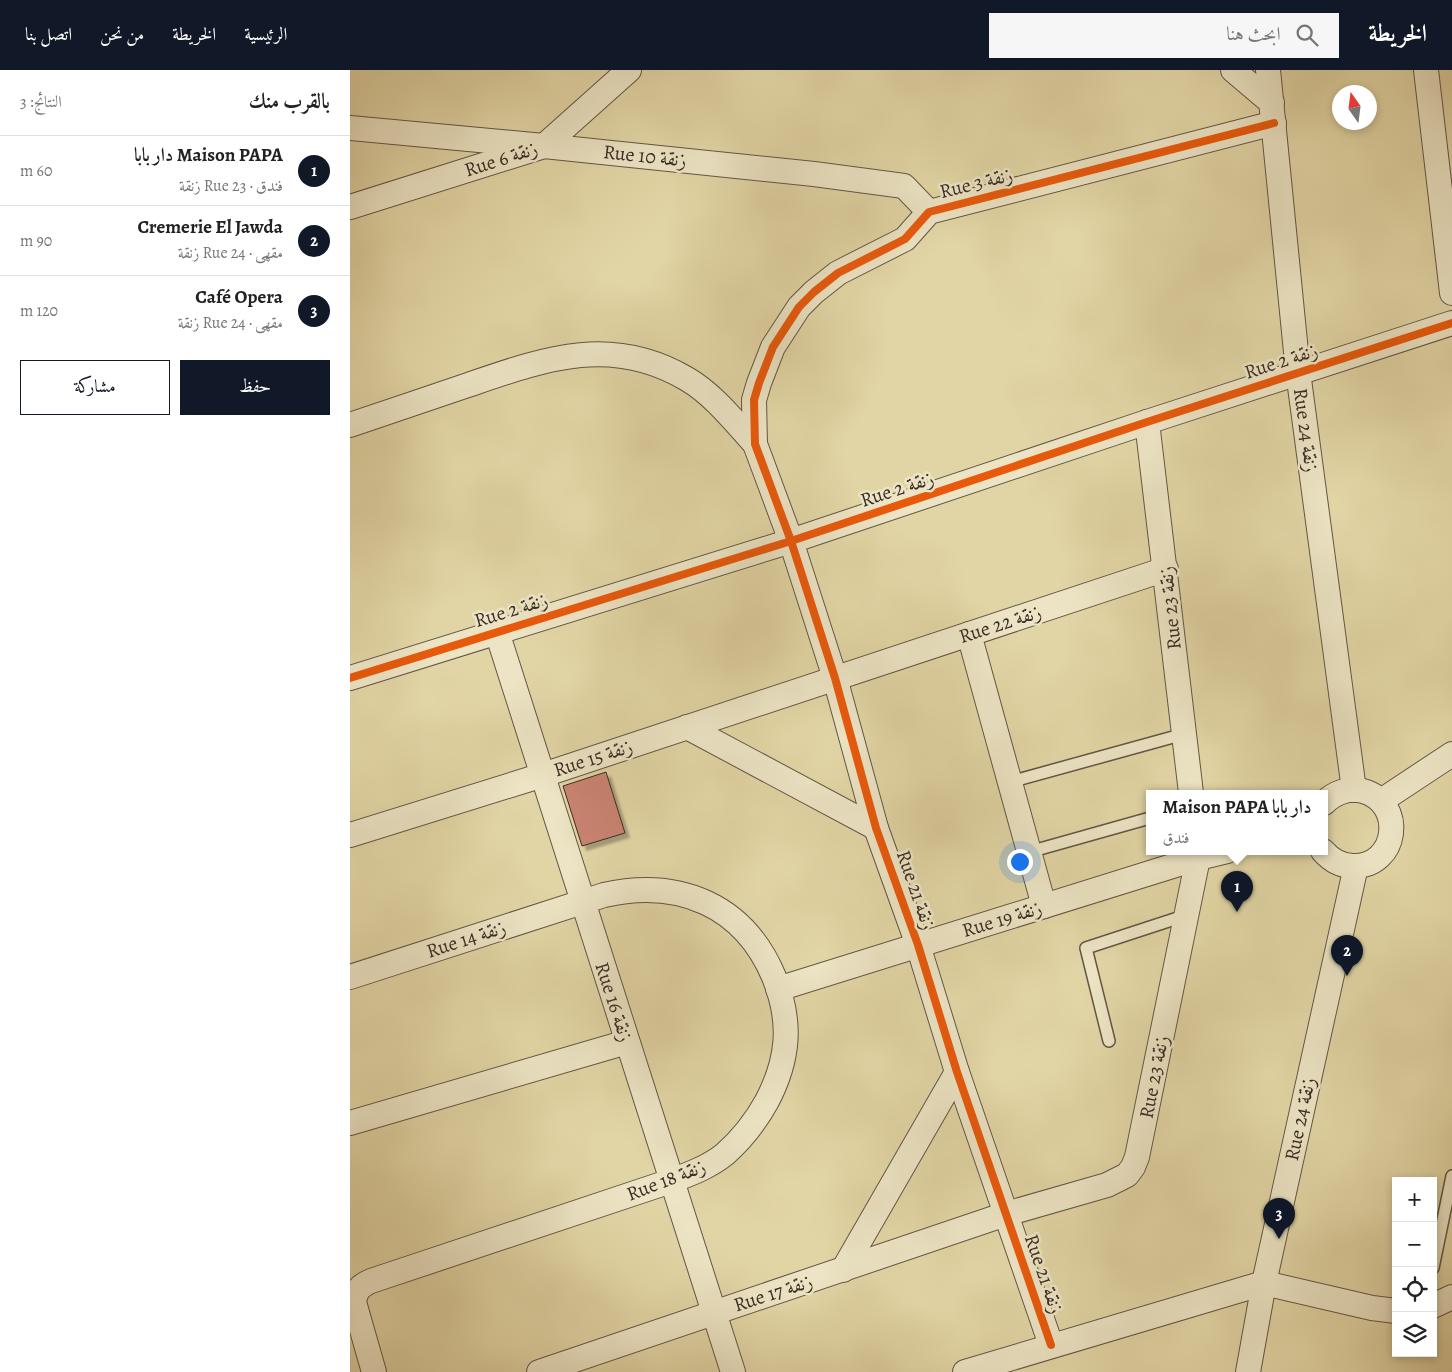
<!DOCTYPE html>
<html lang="ar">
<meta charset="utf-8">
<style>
body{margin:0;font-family:Alegreya,Amiri,serif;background:#f6f6f6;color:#222;direction:rtl}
.controls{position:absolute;right:15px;bottom:15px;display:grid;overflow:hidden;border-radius:0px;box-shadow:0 2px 8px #0003}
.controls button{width:45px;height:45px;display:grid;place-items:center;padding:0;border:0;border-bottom:1px solid #e0e0e0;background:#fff;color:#222;font:25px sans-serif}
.compass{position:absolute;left:982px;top:15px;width:45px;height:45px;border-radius:50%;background:#fff;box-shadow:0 2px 8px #0003;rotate:346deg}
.you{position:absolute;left:669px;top:791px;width:18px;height:18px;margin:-12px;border:4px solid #fff;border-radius:50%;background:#1a73e8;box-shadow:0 0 0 8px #1a73e833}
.badge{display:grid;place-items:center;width:32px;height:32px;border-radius:50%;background:#111827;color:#fff;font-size:16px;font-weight:700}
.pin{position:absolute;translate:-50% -41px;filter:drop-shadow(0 1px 2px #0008)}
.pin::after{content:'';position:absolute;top:26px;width:18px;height:15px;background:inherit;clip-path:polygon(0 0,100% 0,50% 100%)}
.popup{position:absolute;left:796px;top:720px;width:182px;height:65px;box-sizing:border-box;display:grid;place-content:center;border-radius:0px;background:#fff;filter:drop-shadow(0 1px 4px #0005);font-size:16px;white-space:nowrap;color:#767676}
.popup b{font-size:19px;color:#222}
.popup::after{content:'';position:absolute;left:50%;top:100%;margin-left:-10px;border:10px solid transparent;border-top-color:#fff}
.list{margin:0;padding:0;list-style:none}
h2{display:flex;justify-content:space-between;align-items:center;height:65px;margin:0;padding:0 20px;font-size:21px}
h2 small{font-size:16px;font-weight:400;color:#767676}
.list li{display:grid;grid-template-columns:32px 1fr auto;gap:15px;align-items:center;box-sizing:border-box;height:70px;padding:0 20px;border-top:1px solid #e0e0e0}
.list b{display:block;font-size:19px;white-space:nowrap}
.list p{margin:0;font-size:16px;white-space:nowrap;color:#767676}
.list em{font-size:16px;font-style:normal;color:#767676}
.actions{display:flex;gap:10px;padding:15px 20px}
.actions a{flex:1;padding:11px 0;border:1px solid #111827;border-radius:0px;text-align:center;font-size:18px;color:#111827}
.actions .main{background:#111827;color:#fff}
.icon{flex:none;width:28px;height:28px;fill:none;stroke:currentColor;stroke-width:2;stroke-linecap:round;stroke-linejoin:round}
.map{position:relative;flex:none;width:1102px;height:1302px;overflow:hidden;direction:ltr}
header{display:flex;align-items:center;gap:30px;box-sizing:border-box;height:70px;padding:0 25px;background:#111827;color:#fff}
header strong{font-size:24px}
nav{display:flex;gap:28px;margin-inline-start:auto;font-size:18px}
.search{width:350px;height:45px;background:#f6f6f6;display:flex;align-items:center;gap:12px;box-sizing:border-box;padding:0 18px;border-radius:0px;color:#767676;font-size:19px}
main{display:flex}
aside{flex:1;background:#fff}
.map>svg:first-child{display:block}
</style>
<header>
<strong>الخريطة</strong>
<div class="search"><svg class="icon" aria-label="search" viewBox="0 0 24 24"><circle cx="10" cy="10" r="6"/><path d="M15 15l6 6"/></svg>ابحث هنا</div>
<nav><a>الرئيسية</a><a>الخريطة</a><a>من نحن</a><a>اتصل بنا</a></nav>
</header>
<main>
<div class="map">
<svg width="1102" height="1302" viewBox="0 0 1102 1302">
<defs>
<filter id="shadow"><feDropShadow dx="4.5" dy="4.5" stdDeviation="1" flood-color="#0004"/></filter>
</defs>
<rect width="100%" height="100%" fill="#e2d5a5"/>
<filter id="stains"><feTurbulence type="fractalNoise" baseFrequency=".004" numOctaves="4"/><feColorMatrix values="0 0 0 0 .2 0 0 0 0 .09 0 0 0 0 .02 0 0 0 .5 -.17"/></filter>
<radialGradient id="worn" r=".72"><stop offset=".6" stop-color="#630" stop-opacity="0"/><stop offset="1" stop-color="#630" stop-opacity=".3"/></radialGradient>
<path fill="#c98472" stroke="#392c27" filter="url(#shadow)" d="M256,702L275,763L232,776L213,716Z"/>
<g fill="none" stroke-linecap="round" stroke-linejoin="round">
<defs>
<g id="lane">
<path d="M660,712L834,664"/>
<path d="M679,782L800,748"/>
<path d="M759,971L736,878L837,845"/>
<path d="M1083,1198L1102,1106"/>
</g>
<g id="street">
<path d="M883,0L922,33"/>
<path d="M918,0L948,302L1004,720"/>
<path d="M1076,0L1102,223"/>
<path d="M0,58L194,76L464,104L554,116L579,142"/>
<path d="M0,137L194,76L279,0"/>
<path d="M797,352L841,723"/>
<path d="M0,355C39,342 79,328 118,315C194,289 261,264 337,309C364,325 384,351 405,374"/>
<path d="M147,562L383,1302"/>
<path d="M619,564L694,836"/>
<path d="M0,608L441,471L797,352L1102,253"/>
<path d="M337,657L526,758"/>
<path d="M1031,731L1102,684"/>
<path d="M0,765L193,705L816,499"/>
<path d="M973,781C981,790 991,796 1003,796C1048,797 1056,733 1013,721C999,717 984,723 974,733"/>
<path d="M0,907L254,825C329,808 394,835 424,907C442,952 439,989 417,1031C406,1051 392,1069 375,1084C359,1097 340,1104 321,1111L21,1211C10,1216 6,1220 4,1232L24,1302"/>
<path d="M428,919L848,788L877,781"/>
<path d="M0,1053L277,972"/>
<path d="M493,1200L607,1002"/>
<path d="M1083,1236L1102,1227"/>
<path d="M701,1275L607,1002L568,875L526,758L485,608L441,471L405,374L404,330L409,313L423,277L449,237L464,222L488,203L555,169L579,142L924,53"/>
<path d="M189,1302L656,1144L757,1115L777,1105L783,1097L787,1087L848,788L847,781"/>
<path d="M615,1302L914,1213L1022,1238L1046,1241"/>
<path d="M898,1302L914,1213L1006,796"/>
</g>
</defs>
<use href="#lane" stroke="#635646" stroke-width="14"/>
<use href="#street" stroke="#635646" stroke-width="26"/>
<use href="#lane" stroke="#ece4c4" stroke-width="11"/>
<use href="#street" stroke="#ece4c4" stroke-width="24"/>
<defs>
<g id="cycleway">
<path d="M0,608L441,471L797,352L1102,253"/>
<path d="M701,1275L607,1002L568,875L526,758L485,608L441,471L405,374L404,330L409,313L423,277L449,237L464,222L488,203L555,169L579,142L924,53"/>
</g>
</defs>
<use href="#cycleway" stroke="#ece4c4" stroke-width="11"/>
<use href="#cycleway" stroke="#e8590c" stroke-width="8"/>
</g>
<g text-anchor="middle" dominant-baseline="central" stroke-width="5" stroke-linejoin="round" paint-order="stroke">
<g font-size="20" fill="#392c27" stroke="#ece4c4">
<text transform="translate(295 86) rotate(6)">Rue 10 زنقة</text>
<text transform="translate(151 89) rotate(-18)">Rue 6 زنقة</text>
<text transform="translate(626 113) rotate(-14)">Rue 3 زنقة</text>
<text transform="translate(931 291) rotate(-18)">Rue 2 زنقة</text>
<text transform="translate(956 360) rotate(82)">Rue 24 زنقة</text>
<text transform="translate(547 419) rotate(-18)">Rue 2 زنقة</text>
<text transform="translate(820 538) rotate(-96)">Rue 23 زنقة</text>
<text transform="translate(161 540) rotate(-17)">Rue 2 زنقة</text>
<text transform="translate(650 554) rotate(-18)">Rue 22 زنقة</text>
<text transform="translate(243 688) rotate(-18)">Rue 15 زنقة</text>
<text transform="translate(566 820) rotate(71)">Rue 21 زنقة</text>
<text transform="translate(652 849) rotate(-17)">Rue 19 زنقة</text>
<text transform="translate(116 869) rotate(-18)">Rue 14 زنقة</text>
<text transform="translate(264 932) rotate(72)">Rue 16 زنقة</text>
<text transform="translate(804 1007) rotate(-79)">Rue 23 زنقة</text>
<text transform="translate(950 1049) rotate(-78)">Rue 24 زنقة</text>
<text transform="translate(316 1110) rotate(-21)">Rue 18 زنقة</text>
<text transform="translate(694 1204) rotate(71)">Rue 21 زنقة</text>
<text transform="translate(423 1223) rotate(-18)">Rue 17 زنقة</text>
</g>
</g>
<rect width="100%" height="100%" filter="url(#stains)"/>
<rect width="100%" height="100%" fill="url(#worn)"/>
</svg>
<div class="controls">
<button>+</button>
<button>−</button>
<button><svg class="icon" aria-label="locate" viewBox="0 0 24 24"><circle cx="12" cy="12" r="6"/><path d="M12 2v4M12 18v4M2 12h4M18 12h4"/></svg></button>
<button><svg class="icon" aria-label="layers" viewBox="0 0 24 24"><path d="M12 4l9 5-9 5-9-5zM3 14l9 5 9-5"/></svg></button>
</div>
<svg class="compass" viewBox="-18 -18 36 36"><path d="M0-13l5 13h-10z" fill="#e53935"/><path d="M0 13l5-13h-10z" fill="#767676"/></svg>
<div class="you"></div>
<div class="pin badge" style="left:887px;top:842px">1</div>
<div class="popup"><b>Maison PAPA دار بابا</b>فندق</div>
<div class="pin badge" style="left:997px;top:906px">2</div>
<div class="pin badge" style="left:929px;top:1169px">3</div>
</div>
<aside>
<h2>بالقرب منك<small>النتائج: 3</small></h2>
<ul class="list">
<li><span class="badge">1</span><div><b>Maison PAPA دار بابا</b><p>فندق · Rue 23 زنقة</p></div><em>60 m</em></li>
<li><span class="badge">2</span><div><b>Cremerie El Jawda</b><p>مقهى · Rue 24 زنقة</p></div><em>90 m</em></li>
<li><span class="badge">3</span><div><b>Café Opera</b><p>مقهى · Rue 24 زنقة</p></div><em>120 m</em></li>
</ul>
<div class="actions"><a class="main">حفظ</a><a>مشاركة</a></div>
</aside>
</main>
